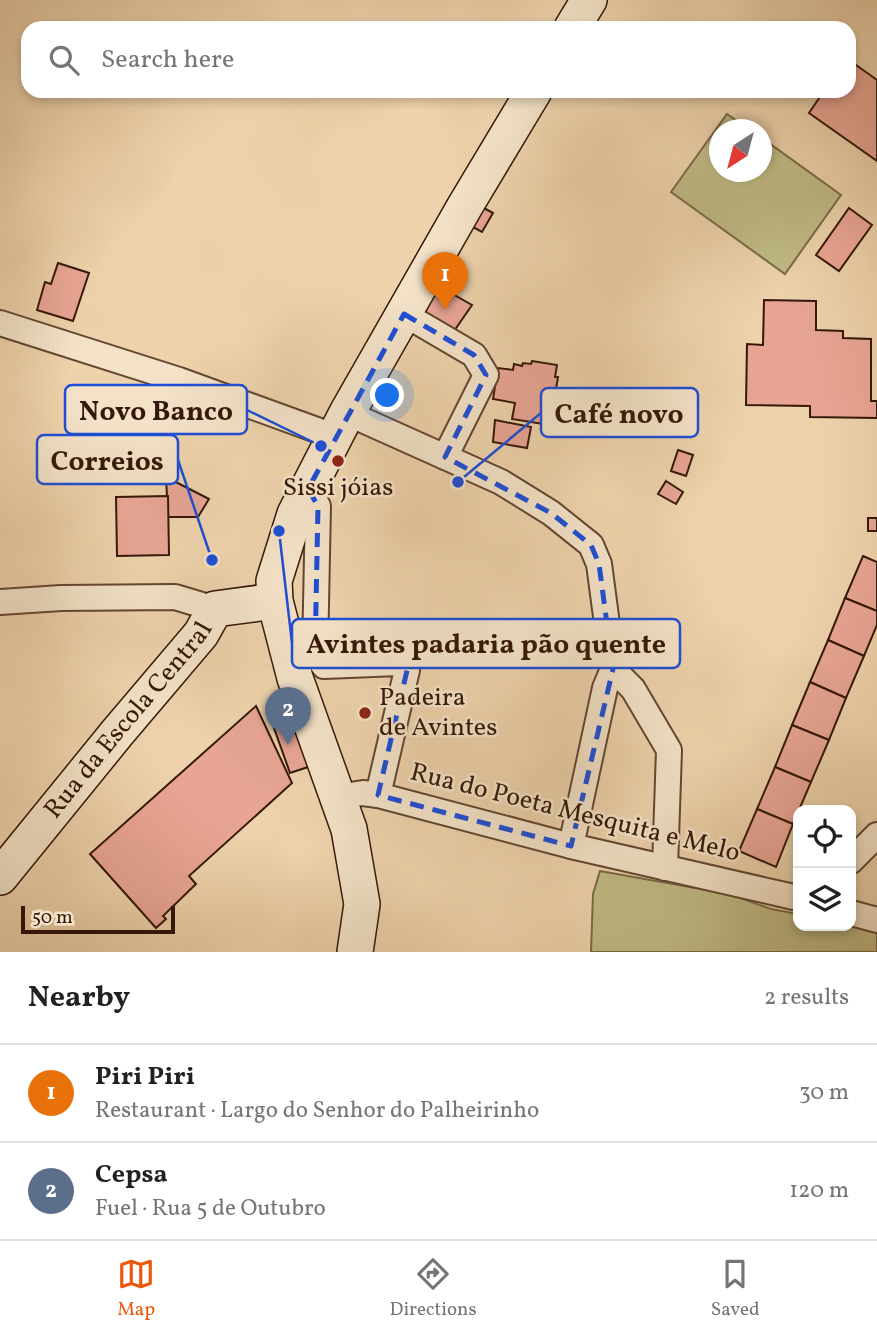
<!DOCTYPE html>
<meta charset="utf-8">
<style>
body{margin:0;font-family:Vollkorn,serif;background:#f2f2f2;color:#202124}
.controls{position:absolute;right:21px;bottom:21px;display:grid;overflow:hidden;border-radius:14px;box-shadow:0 4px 10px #0003}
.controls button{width:63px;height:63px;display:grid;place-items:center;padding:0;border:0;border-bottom:2px solid #e0e0e0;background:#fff;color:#202124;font:35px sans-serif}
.compass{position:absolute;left:709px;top:119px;width:63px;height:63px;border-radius:50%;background:#fff;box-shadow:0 4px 10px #0003;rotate:216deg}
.scale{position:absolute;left:21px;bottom:18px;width:154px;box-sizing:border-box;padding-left:7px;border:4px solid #351809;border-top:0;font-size:19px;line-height:24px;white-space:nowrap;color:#351809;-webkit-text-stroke:5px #f3e2c8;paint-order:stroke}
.you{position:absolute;left:388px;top:396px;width:24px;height:24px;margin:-18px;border:5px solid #fff;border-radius:50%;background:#1a73e8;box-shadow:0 0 0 10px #1a73e833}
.badge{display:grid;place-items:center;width:46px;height:46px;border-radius:50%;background:#ea580c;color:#fff;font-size:23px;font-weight:700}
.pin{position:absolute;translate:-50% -58px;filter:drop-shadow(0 2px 4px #0008)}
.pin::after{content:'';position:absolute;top:37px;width:24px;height:21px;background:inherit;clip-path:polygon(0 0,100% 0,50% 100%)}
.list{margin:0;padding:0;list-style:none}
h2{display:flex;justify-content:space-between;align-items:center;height:91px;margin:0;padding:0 28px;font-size:30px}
h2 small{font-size:23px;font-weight:400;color:#757577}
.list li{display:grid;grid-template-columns:46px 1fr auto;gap:21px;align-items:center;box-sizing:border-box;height:98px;padding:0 28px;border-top:2px solid #e0e0e0}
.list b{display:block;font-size:26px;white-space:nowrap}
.list p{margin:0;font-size:23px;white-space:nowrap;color:#757577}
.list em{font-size:23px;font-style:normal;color:#757577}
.icon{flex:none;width:38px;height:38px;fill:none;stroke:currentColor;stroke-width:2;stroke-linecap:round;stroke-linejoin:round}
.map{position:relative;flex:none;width:877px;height:952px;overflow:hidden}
.search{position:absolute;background:#fff;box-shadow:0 4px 10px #0003;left:21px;right:21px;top:21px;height:77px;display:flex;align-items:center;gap:18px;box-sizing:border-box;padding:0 24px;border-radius:21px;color:#757577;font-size:26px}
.sheet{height:287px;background:#fff}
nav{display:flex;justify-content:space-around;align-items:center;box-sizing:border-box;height:98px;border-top:2px solid #e0e0e0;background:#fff;font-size:19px;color:#757577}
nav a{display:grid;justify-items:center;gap:4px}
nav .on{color:#ea580c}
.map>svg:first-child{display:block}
</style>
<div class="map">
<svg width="877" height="952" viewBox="0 0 877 952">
<rect width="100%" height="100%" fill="#edd2ab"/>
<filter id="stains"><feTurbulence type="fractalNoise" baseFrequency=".00286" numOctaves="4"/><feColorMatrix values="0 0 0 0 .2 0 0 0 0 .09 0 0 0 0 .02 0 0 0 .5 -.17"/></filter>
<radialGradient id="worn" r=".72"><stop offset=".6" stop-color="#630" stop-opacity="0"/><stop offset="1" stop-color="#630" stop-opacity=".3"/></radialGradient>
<g fill="#bfba84" stroke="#7a6946" stroke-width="2">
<path d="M727,114L749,129L720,130V172H762V138L841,195L785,274L671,192Z"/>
<path d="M600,871L729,894L771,909L798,914V926H851V924L877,928V952H591L593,894Z"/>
</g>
<g fill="#e8a594" stroke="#351809" stroke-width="2">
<path d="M849,60L877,80V161L809,113L824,91H849Z"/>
<path d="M482,207L493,213L482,232L471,226Z"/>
<path d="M849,208L872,225L839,271L816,255Z"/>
<path d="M58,263L89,273L73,321L37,310L45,282L51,284Z"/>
<path d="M435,284L472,305L452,334L419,315Z"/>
<path d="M764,300L816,301V330L843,331V338L871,339V401H877V418L810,417V406L746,405L747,344L763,345Z"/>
<path d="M532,361L557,365L555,377H558L550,425L512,419L515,403L493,399L498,368L513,370L514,364L522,366L523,363L531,364Z"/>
<path d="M495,420L531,427L527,448L493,442Z"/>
<path d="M678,450L693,455L686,476L671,471Z"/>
<path d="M166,477L209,499L198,517H168Z"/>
<path d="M666,481L683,492L676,504L658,494Z"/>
<path d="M168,496L169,555L117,556L116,497Z"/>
<rect x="868" y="518" width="9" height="13"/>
<path d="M863,556L877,562V611L845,598Z"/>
<path d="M845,598L877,611V625L864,656L828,640Z"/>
<path d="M828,640L864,656L846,698L810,682Z"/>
<path d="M810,682L846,698L829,740L792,725Z"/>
<path d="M256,706L292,783L189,876L196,884L163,916L166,919L156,928L90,854Z"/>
<path d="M290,707L311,766L290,773L269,714Z"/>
<path d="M792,725L829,740L811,782L775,767Z"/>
<path d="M775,767L811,782L793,824L757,809Z"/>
<path d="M757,809L793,824L776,867L739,851Z"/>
</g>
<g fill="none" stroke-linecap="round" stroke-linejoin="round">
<defs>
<g id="street">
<path d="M404,314L474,355L486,375L445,457"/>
<path d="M0,323L179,380L336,437"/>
<path d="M347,413L501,482L551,513L591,545L599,564L613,669L633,689L669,750L665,868"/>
<path d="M308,489L318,506L315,654L324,666L399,663L407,670L378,795"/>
<path d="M0,602L61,598L175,597L215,609"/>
<path d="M337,797L363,793L378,795L571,846L798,898"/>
<path d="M571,846L605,688L613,669"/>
<path d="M851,861L877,835"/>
<path d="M851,913L877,920"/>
</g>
<g id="secondary">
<path d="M572,28L589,0"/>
<path id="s1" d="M0,877L117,733L201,634L215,609L275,601"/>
<path d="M355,952L362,904L349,829L295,678L275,601L274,581L295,514L347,413L465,206L534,91"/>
</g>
</defs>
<use href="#street" stroke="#634632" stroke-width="28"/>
<use href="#secondary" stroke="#351809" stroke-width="38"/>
<use href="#street" stroke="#f3e2c8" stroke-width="24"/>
<use href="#secondary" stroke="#f3e2c8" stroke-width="35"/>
</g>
<path fill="none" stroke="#1d4ed8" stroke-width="5" stroke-dasharray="14 9" stroke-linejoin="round" d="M404,314L474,355L486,375L445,457L551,513L591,545L599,564L613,669L571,846L378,795L409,662L324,666L315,654L318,506L308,489Z"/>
<g fill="#8f2418" stroke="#f3e2c8" stroke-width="2.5">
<circle cx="338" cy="461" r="7"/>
<circle cx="365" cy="713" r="7"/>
</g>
<g text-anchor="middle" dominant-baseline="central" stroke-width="5" stroke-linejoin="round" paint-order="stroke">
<g font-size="26" fill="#351809" stroke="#f3e2c8">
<text x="338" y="488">Sissi jóias</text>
<text x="379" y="698" text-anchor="start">Padeira<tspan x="379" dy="30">de Avintes</tspan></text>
</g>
<g font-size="26" fill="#351809" stroke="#f3e2c8">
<text stroke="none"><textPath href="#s1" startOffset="203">Rua da Escola Central</textPath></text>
<text transform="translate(575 813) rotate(14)">Rua do Poeta Mesquita e Melo</text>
</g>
</g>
<path fill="none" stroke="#1d4ed8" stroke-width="2.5" d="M321 446L247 410M458 482L541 413M212 560L178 460M279 531L292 643"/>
<g fill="#1d4ed8" stroke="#f3e2c8" stroke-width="2.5">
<circle cx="321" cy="446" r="7"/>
<circle cx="458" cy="482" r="7"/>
<circle cx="212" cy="560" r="7"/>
<circle cx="279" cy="531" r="7"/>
</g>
<g fill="#f3e2c8" stroke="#1d4ed8" stroke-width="2.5">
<rect x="65" y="385" width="182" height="49" rx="7"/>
<rect x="541" y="388" width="157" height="49" rx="7"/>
<rect x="37" y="435" width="141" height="49" rx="7"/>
<rect x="292" y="619" width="388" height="49" rx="7"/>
</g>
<g font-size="28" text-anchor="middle" font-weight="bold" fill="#351809">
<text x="156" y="420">Novo Banco</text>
<text x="619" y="423">Café novo</text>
<text x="107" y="470">Correios</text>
<text x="486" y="653">Avintes padaria pão quente</text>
</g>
<rect width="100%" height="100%" filter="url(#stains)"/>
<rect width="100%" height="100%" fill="url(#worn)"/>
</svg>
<div class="controls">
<button><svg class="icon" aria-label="locate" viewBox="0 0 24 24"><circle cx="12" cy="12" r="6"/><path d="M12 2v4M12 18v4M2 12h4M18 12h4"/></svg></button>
<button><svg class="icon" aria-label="layers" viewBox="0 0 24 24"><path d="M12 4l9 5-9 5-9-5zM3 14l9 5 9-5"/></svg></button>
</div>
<svg class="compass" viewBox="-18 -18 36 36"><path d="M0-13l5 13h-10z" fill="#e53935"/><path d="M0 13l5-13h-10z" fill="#757577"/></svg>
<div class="scale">50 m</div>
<div class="you"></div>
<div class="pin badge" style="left:445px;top:310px;background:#e8710a">1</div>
<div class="pin badge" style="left:288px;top:745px;background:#5c6f8a">2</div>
<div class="search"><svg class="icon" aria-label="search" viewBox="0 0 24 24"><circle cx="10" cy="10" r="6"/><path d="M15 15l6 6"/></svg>Search here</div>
</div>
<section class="sheet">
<h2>Nearby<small>2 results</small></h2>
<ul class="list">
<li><span class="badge" style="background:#e8710a">1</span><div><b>Piri Piri</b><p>Restaurant · Largo do Senhor do Palheirinho</p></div><em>30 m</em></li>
<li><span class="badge" style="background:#5c6f8a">2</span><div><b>Cepsa</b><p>Fuel · Rua 5 de Outubro</p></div><em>120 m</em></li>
</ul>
</section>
<nav>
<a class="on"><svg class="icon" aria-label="map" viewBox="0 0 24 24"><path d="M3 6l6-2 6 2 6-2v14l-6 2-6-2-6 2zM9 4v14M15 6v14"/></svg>Map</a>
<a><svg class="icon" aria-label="directions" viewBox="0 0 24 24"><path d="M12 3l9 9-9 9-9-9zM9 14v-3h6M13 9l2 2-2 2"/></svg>Directions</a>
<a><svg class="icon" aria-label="saved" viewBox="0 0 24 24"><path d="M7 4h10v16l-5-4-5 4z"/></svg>Saved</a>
</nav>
